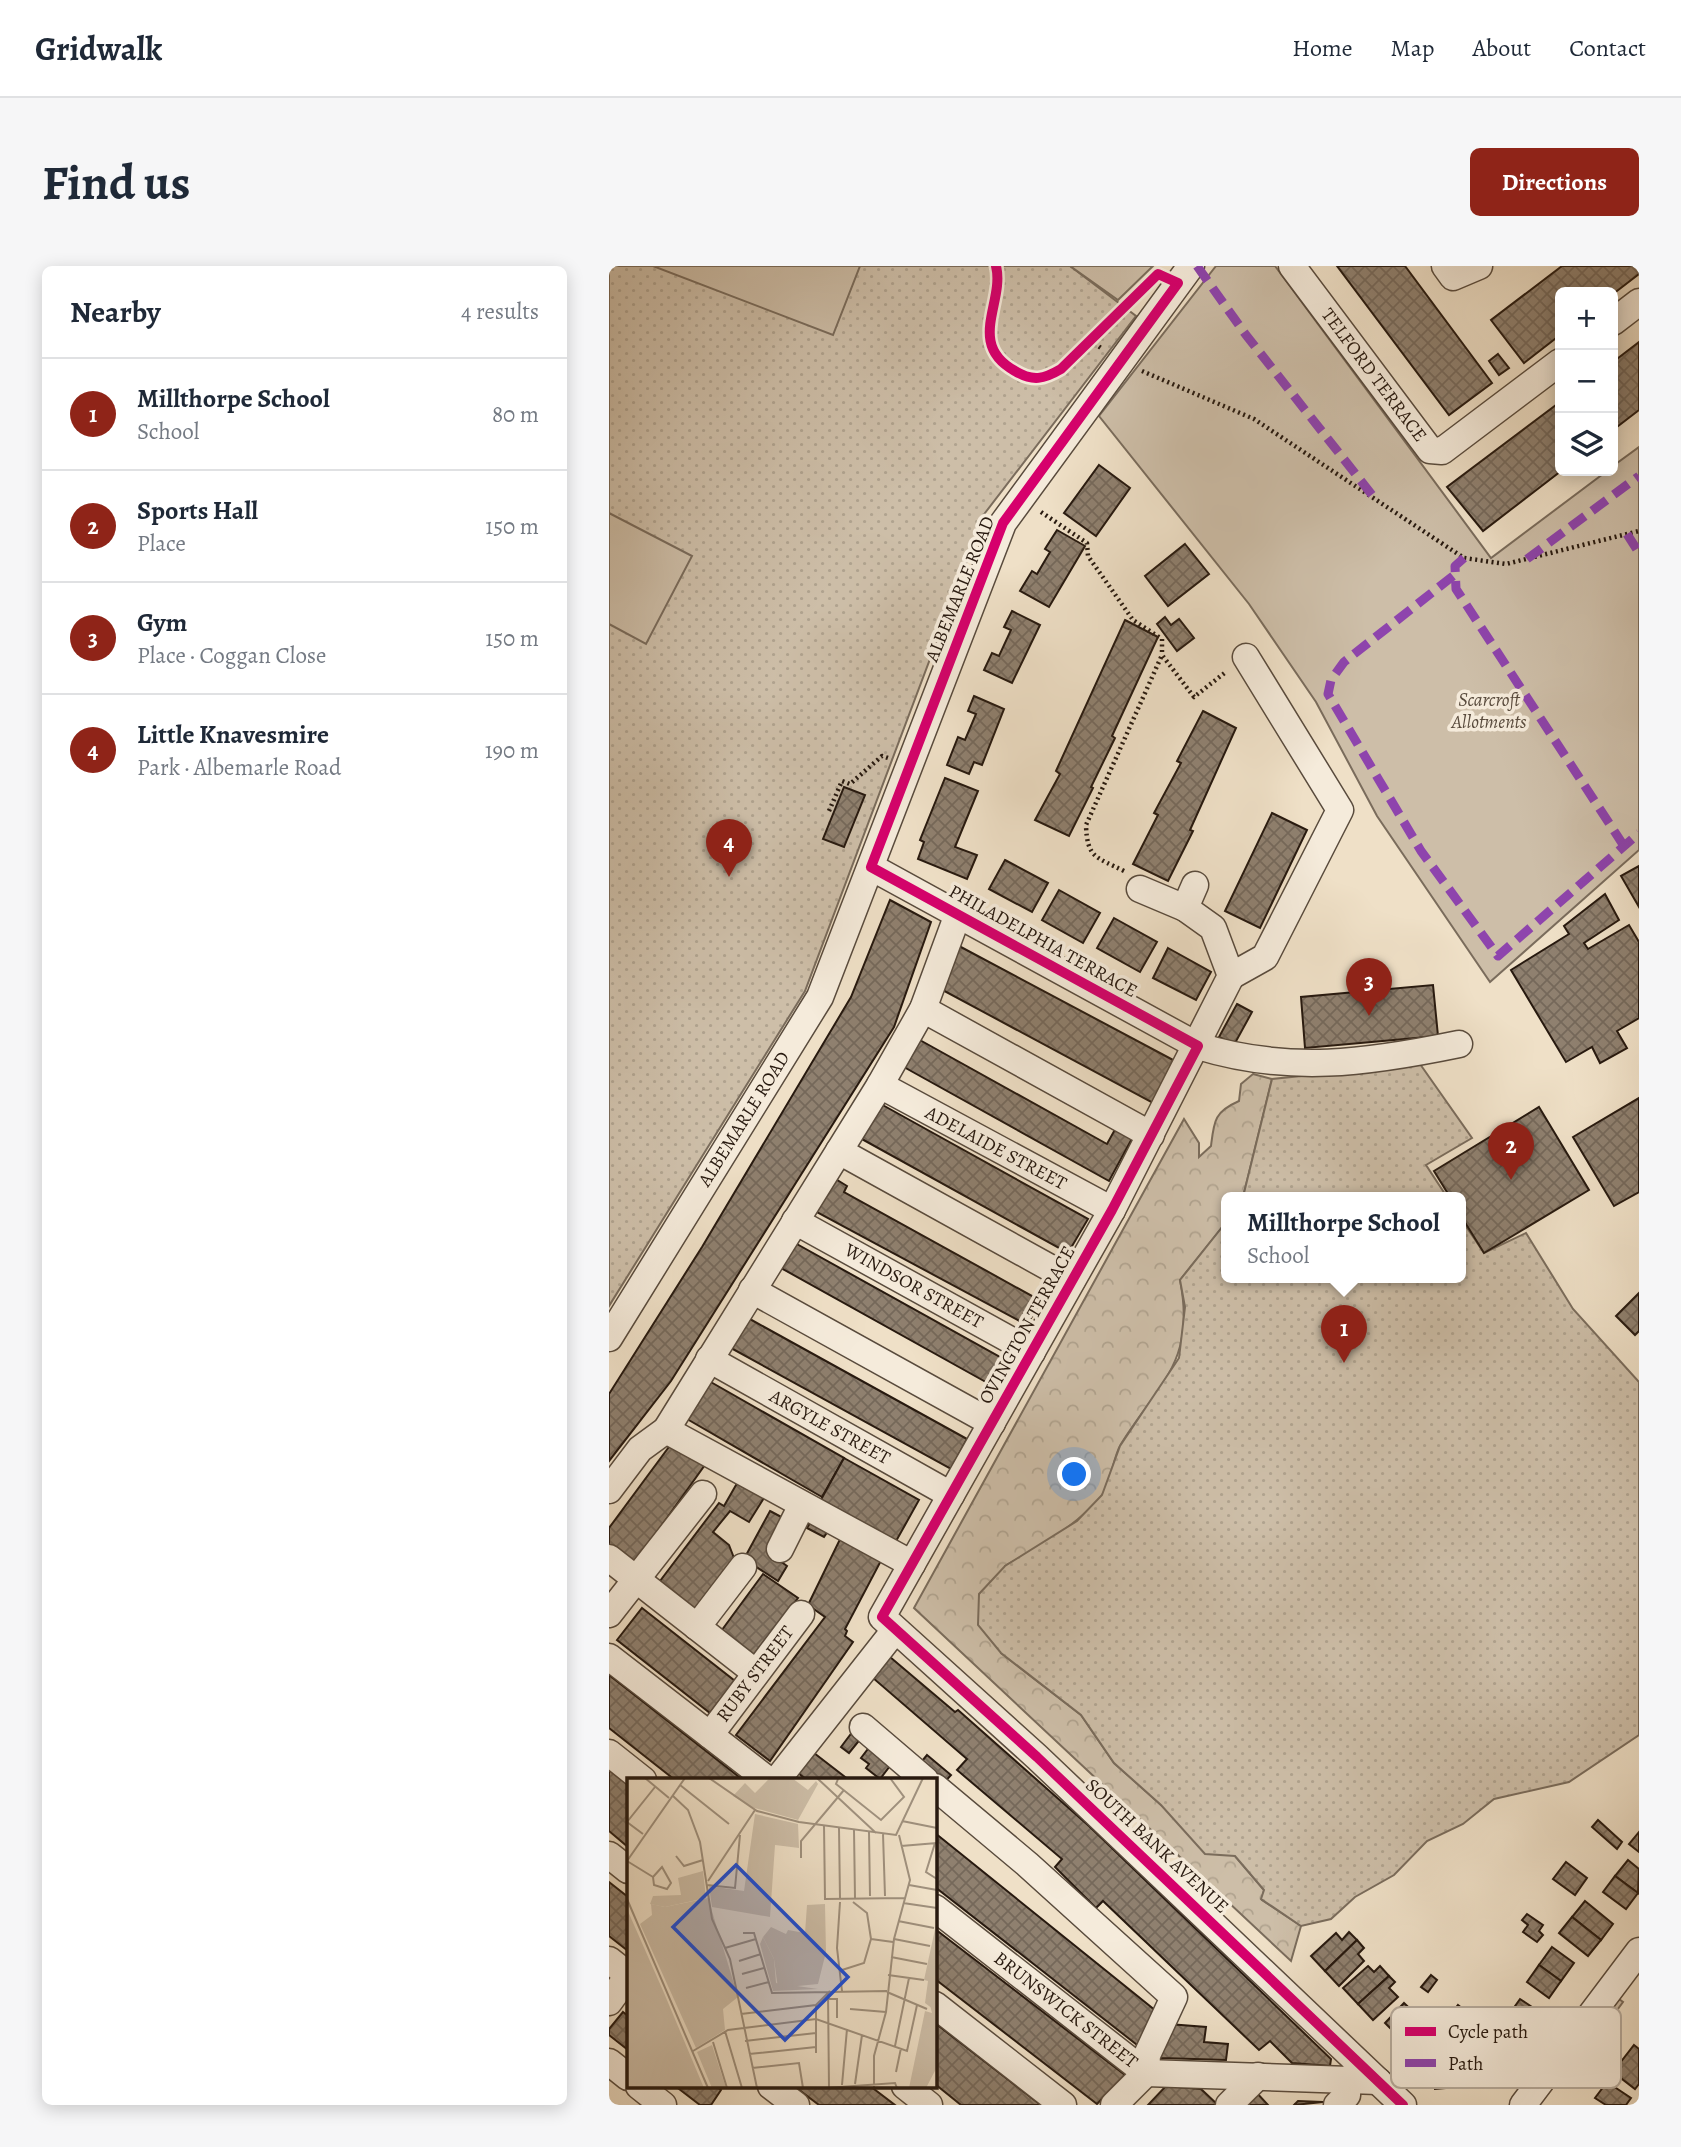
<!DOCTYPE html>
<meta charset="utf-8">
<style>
body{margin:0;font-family:Alegreya,serif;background:#f6f6f7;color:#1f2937}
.controls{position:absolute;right:21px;top:21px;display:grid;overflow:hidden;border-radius:10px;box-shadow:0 4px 18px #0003}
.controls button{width:63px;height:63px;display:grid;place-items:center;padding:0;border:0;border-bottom:2px solid #e0e1e3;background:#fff;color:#1f2937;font:35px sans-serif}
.you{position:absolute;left:466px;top:1209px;width:24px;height:24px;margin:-18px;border:5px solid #fff;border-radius:50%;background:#1a73e8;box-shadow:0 0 0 10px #1a73e833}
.badge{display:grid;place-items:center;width:46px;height:46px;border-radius:50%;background:#8f2418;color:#fff;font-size:23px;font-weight:700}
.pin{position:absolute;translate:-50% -58px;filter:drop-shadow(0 2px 4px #0008)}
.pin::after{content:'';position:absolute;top:37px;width:24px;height:21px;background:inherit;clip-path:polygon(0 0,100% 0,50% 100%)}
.popup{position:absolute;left:612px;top:926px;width:245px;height:91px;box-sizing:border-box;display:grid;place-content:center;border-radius:10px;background:#fff;filter:drop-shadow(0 2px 5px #0005);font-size:23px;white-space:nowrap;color:#747a83}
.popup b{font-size:26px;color:#1f2937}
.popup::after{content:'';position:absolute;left:50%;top:100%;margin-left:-14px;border:14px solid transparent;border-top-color:#fff}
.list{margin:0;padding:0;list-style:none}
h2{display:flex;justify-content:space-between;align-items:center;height:91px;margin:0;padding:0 28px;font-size:30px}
h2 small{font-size:23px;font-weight:400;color:#747a83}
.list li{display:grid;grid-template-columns:46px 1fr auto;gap:21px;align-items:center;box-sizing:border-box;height:112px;padding:0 28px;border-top:2px solid #e0e1e3}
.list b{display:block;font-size:26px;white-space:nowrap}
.list p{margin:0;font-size:23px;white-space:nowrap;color:#747a83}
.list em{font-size:23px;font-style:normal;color:#747a83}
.icon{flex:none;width:38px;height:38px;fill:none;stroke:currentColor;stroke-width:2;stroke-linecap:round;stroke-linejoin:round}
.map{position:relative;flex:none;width:1030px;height:1839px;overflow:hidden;border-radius:10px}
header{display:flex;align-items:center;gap:42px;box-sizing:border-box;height:98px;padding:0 35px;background:#fff;border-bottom:2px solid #e0e1e3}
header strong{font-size:33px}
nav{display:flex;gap:38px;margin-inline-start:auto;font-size:24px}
.intro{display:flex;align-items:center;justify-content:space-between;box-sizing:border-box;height:168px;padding:0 42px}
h1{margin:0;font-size:49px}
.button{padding:18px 32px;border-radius:10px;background:#8f2418;color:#fff;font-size:24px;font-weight:700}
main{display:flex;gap:42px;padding:0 42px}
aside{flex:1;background:#fff;border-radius:10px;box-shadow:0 4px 18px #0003}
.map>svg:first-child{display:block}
</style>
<header>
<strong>Gridwalk</strong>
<nav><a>Home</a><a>Map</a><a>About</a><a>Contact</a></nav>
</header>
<div class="intro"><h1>Find us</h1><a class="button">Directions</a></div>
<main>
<aside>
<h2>Nearby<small>4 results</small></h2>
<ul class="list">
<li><span class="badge">1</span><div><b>Millthorpe School</b><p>School</p></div><em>80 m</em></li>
<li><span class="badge">2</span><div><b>Sports Hall</b><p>Place</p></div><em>150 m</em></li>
<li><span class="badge">3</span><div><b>Gym</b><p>Place · Coggan Close</p></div><em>150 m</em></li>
<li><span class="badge">4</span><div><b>Little Knavesmire</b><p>Park · Albemarle Road</p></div><em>190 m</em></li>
</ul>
</aside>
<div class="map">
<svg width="1030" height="1839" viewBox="0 0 1030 1839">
<defs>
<pattern id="grass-tufts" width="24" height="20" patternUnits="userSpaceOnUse" patternTransform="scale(1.75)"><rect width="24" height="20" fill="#cdbea8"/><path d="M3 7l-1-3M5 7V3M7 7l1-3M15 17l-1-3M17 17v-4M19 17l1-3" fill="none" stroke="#b0a38f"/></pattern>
<pattern id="forest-crowns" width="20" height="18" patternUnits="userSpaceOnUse" patternTransform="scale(1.75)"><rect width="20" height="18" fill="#cdbea8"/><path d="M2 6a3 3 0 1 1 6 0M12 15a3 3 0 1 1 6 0" fill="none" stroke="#b0a38f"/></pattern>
<pattern id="park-dots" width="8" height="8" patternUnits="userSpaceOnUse" patternTransform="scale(1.75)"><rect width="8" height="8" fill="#cdbea8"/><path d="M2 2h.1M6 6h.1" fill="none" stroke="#b0a38f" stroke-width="1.8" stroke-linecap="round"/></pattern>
<pattern id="building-cross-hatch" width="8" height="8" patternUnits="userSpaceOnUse" patternTransform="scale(1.75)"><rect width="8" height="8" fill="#8f806f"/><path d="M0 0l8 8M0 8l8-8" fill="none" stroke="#75685a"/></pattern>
</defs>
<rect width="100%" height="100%" fill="#efe0c7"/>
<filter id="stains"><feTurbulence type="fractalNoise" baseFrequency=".00286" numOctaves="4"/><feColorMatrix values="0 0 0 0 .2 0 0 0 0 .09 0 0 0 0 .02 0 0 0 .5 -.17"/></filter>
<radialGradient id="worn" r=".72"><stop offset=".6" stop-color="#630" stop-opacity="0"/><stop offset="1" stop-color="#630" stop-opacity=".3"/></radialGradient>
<path fill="url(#grass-tufts)" stroke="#7a6c5c" stroke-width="2" d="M1010,1733L1014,1736L976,1788L972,1783Z"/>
<path fill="url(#forest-crowns)" stroke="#7a6c5c" stroke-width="2" d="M644,808L663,813L634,931H618V955L571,1014C587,1095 551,1116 512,1178C503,1193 503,1217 491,1232C466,1261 429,1281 396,1300L392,1387L472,1449L505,1497L552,1539L626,1590L655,1624L653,1634L692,1660L682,1695L305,1342L575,853L590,877V891L602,880C605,855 605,846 630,835L632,818Z"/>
<g fill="url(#park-dots)" stroke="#7a6c5c" stroke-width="2">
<path d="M0,0H461L527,50L376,247L196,725L0,1040Z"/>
<path d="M811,798L863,872L817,899L838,931H634L663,813Z"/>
<path d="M852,953L875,987L917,967L964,1043L1030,1116V1469L960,1516L885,1533L854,1558L818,1575L785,1609L746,1631L722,1653L692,1660L652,1633L655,1624L626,1590L596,1588L552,1539L505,1497L472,1449L392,1387L369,1359L370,1328L396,1300L468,1255L493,1229L511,1180L570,1092L576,1041L571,1014L618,955V1011H852Z"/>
</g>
<g fill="#cdbea8" stroke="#7a6c5c" stroke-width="2">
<path d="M44,0H251L224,69Z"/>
<path d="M461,0H544L509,34Z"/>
<path d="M607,0H666L882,292L998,205H1004V200L1030,181V584L881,716L768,550L707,436L640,338L490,150Z"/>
<path d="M0,247L83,290L37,378L0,358Z"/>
</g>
<g fill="url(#building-cross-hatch)" stroke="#27190f" stroke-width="2">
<path d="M728,0H796L883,117L840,149Z"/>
<path d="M953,0H1030V8L1004,28L951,26V69L915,97L882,54Z"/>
<path d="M1030,76V144L1004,164V96Z"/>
<path d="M889,88L900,102L890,109L880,95Z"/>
<path d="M951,136L952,205L874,265L838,221Z"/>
<path d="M490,199L521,222L487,270L455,247Z"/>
<path d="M448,264L476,280L440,341L411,325L423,305L428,308L441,286L436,283Z"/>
<path d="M576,278L600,308L559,340L536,310Z"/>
<path d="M403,345L431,359L403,417L375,404L383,387L390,390L402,364L395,361Z"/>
<path d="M556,351L562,359L570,353L585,372L568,385L548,358Z"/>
<path d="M516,354L549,371L503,470L506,472L482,521L484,522L460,570L426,554L451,508L447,505Z"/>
<path d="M365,430L395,443L373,499L365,496L360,508L338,499L349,471L356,474L367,448L359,445Z"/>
<path d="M594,445L627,462L581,564L584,565L559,615L524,598L549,549L545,547L572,497L568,495Z"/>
<path d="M336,512L369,525L346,581L368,589L358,613L309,593L315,576L311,574Z"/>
<path d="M235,521L256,529L235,581L214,573Z"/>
<path d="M663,547L698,564L651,662L616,645Z"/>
<path d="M396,594L439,617L423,646L380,623Z"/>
<path d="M1030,600V641L1012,610Z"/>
<path d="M450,624L491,647L474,677L433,654Z"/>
<path d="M996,628L1010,654L975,677L979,683L1020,659L1030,676V752L1008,765L1018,782L991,797L983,781L957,796L902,704L960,668L955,660Z"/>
<path d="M281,634L322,656L285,761L62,1115L0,1195V1128L93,981L242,731Z"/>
<path d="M505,652L548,676L531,706L488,682Z"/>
<path d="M350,680L566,795L544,837L328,721Z"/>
<path d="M559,682L602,706L587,734L544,712Z"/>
<path d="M824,719L829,770L696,782L692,731Z"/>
<path d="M628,738L643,746L625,779L610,771Z"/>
<path d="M309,773L498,878L509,858L526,867L500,915L293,800Z"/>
<path d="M1030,832V926L1005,940L964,871Z"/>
<path d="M270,837L479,953L459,987L251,872Z"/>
<path d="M930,841L980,924L875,987L852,950V931H841L825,905Z"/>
<path d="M225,912L238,920L235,926L432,1035L418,1059L202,943Z"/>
<path d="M186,977L398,1095L384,1120L172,1002Z"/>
<path d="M1030,1027V1065L1026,1069L1007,1050Z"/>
<path d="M139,1052L358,1173L342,1203L122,1082Z"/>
<path d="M100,1115L235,1192L213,1231L78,1153Z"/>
<path d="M65,1174L98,1196L23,1301L0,1284V1262Z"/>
<path d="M235,1192L310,1234L286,1277L209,1239Z"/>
<path d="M131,1212L158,1227L140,1256L121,1245L104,1266L120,1279L125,1292L83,1347L48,1319L110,1237L115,1240Z"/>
<path d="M161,1245L178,1254L160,1287L178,1300L169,1315L135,1293Z"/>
<path d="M204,1252L221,1262L215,1271L198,1262Z"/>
<path d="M234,1267L275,1289L236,1363L238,1365L236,1370L244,1376L161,1495L127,1469L216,1351L199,1339Z"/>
<path d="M154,1308L189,1332L143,1391L110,1368Z"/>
<path d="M33,1342L126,1415L101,1447L8,1374Z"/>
<path d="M281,1391L346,1446L349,1444L480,1560L722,1793L721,1800L683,1797L661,1775L650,1784L494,1635L487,1642L446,1601L453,1593L348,1504L358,1493L264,1412Z"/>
<path d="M0,1409L134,1514H66L0,1462Z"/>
<path d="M244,1465L253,1471L240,1487L232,1481Z"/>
<path d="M262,1479L284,1496L271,1513L257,1502L260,1498L252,1492Z"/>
<path d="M205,1487L240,1514H198L189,1507Z"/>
<path d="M318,1489L342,1509L332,1520L309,1500Z"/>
<path d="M0,1503L19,1518V1581L0,1565Z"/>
<path d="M989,1554L1013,1576L1008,1583L983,1561Z"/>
<path d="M1030,1566V1586L1020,1578Z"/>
<path d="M326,1567L552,1749L532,1782L326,1621Z"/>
<path d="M1019,1594L1030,1603L1029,1627L1006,1610Z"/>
<path d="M957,1596L978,1612L966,1629L944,1613Z"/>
<path d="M1006,1610L1029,1627L1017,1643L994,1626Z"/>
<path d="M0,1616L19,1631V1685L0,1670Z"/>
<path d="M976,1635L1004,1658L992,1674L963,1651Z"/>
<path d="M918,1648L934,1659L930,1665L934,1669L928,1676L914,1666L919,1659L913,1654Z"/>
<path d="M963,1651L992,1674L979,1690L950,1667Z"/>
<path d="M326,1663L516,1809L488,1838L326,1713Z"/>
<path d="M740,1666L748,1674L716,1705L702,1690L727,1667L733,1674Z"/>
<path d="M748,1674L755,1682L749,1688L755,1695L730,1720L716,1705Z"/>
<path d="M943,1681L965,1697L952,1715L930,1699Z"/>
<path d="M930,1699L952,1715L940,1732L918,1716Z"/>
<path d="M759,1700L765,1706L771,1700L780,1710L749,1738L734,1722Z"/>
<path d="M822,1709L828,1714L819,1726L812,1721Z"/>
<path d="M780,1710L786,1716L780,1722L789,1731L764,1754L749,1738Z"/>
<path d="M911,1733L935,1749L923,1766L899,1750Z"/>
<path d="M795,1737L813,1754L793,1774L776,1757Z"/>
<path d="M849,1739L873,1758L866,1766L842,1748Z"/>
<path d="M892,1745L923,1766L911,1784L880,1762Z"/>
<path d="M14,1746L19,1750V1784L0,1769V1763Z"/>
<path d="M844,1753L850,1759L837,1770L831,1764Z"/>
<path d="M813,1754L833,1773L813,1793L793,1774Z"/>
<path d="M326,1757L432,1839H352L326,1818Z"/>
<path d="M559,1758L597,1761L595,1776L619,1778L617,1794L552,1792L550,1778Z"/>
<path d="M1025,1779L1030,1783V1818L1026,1823L1004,1806Z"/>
<path d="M892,1785L894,1809H888L889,1817L860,1820L857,1789Z"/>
<path d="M857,1789L860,1820L826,1823L822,1793Z"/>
<path d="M998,1816L1022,1832L1017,1839H997L986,1832Z"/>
<path d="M73,1820H107L112,1824L102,1839H91L70,1823Z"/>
<path d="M185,1820H261L286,1839H210Z"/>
<path d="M557,1820L592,1823L609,1839H539Z"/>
<path d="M646,1825L659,1839H632Z"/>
<path d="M689,1835L714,1836L685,1839Z"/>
</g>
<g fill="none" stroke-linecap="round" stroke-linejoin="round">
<defs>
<g id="minor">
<path d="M683,0L821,184L833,185L951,96"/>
<path d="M836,0L844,11L870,0"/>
<path d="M1004,56L1030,36"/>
<path d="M262,601L589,780C680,808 758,797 850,778"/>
<path d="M531,623L576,642L604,662L622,710L503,944L273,1351L428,1491L794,1839"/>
<path d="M576,642L586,619"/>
<path d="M622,710L656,691L731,544L637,391"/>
<path d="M314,743L542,869"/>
<path d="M271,819L503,944"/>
<path d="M230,885L463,1014"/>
<path d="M186,955L423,1086"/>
<path d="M143,1024L383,1157"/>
<path d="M0,1072L211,731L394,257L582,0"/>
<path d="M100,1093L342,1229"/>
<path d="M57,1164L303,1298"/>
<path d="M0,1224L31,1183L57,1164L271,819L314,743L349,648"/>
<path d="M171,1283L193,1239"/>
<path d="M0,1292L147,1407"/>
<path d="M0,1348L94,1228"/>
<path d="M88,1361L134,1301"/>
<path d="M0,1391L159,1514"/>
<path d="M254,1461L316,1514"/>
<path d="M101,1469L192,1348"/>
<path d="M0,1487L34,1514"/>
<path d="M168,1514L286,1364"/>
<path d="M326,1521L418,1598L565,1731L538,1789L537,1807L505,1839"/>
<path d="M0,1589L19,1604"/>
<path d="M326,1642L537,1807L769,1815"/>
<path d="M0,1694L19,1709"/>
<path d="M0,1736L19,1710"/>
<path d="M326,1739L454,1839"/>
<path d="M0,1796L19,1811"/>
<path d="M30,1820L54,1839"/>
<path d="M162,1820L187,1839"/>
<path d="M296,1820L320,1839"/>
<path d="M620,1839L649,1810"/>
<path d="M728,1839L738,1829L739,1813"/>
<path d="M914,1839L1030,1685"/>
</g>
</defs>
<use href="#minor" stroke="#594b3d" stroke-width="29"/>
<g stroke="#27190f" stroke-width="4.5" stroke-dasharray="2 3.5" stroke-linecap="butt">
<path d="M481,74L492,82"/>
<path d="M533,105L645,153L855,292L897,298L1030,265"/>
<path d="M432,246L478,277L479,290L524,354L553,373V389"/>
<path d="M220,545L233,515L241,518L273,490L279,492"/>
<path d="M515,605C487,591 478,592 477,559L553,389L585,431L618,405"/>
</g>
<use href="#minor" stroke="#f5ebdb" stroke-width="26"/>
<g stroke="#8e44ad" stroke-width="9" stroke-dasharray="18 9" stroke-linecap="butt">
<path d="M588,0L637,69L767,234"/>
<path d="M1018,268L1030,287"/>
<path d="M855,292L846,300L847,323L1015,580"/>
<path d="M918,293L1030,210"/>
<path d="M844,310L735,396L722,414L719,428L812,585L889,690L1030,567"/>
</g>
<defs>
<path id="cycleway" d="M387,0C396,36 357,78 406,105C424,116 435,113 452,103L549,8L569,17L394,257L262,601L589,780L503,944L273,1351L428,1491L794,1839"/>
</defs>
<use href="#cycleway" stroke="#f5ebdb" stroke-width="15"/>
<use href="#cycleway" stroke="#d6006c" stroke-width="10"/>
</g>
<g text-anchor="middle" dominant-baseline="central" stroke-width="7" stroke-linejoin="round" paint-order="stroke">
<g font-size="19" fill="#27190f" stroke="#f5ebdb">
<text transform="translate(765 109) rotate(53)">TELFORD TERRACE</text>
<text transform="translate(351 323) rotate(-68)">ALBEMARLE ROAD</text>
<text transform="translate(434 675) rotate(29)">PHILADELPHIA TERRACE</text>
<text transform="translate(135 853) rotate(-58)">ALBEMARLE ROAD</text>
<text transform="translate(387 882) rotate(28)">ADELAIDE STREET</text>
<text transform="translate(305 1020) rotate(29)">WINDSOR STREET</text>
<text transform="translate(418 1059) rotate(-61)">OVINGTON TERRACE</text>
<text transform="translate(221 1161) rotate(29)">ARGYLE STREET</text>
<text transform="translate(146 1408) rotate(-53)">RUBY STREET</text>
<text transform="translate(548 1580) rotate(43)">SOUTH BANK AVENUE</text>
<text transform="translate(457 1744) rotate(38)">BRUNSWICK STREET</text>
</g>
<g font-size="19" font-style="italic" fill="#594b3d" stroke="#f5ebdb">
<text x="880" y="434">Scarcroft<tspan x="880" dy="22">Allotments</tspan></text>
</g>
</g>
<g transform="translate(18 1512)">
<rect width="310" height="310" fill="#efe0c7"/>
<path d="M0,131L37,215L77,310H0ZM303,227L310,234V289L299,310H282L298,233L305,235ZM85,267L99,310H85L70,274Z" fill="#cdbea8"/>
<path d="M136,159L147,181L149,205L191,211L146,213L133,166Z" fill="#cdbea8"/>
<path d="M143,0H165L181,12L189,3L191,6L171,42L124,29L106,18L118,5L128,15ZM81,120L111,219L96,231L98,252L69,270L13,146L25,137L24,126L38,129ZM198,126L199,174L191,206L151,210L147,181L136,159L144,149L159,156L161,152L178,155L180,127ZM310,142V234L298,225L301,203L297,202Z" fill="#cdbea8"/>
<path d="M143,0H153L130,30L122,23ZM128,36L171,46L172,70L148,67L143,139L85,129L82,108L117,113ZM76,93L79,120L38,129L23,126L26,118L54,117L51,100ZM41 138a10 10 0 1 1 20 0a10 10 0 1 1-20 0ZM37,141L49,169L31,177L19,149ZM51,175L64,203L47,211L34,182ZM67,210L80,238L62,246L50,218Z" fill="#cdbea8"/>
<path fill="none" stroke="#9f907d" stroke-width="2" d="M18,0L42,20M82,0L130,33L172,44L269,57L296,0M190,0L249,55M211,1L209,6L254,42L277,19L263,0M53,7L102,46M46,18L61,32L73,64L85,141L103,181L130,310M275,43L310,50M197,47L198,121L278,120M212,50L213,121M227,52L228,120M242,54L243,118M16,56L0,44L28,9M256,56L258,118M308,65L299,94L310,101M274,68L310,65M49,78L57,88L76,82M174,80V63L217,12M0,83L26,99L27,107L40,111L44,105L35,89L26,99M0,83L58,0M81,103L128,32M80,107L108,110L113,57M282,107L310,112M0,121L81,310M213,124L210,170L215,213M276,125L310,130M271,143L307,150M116,155H127L145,215L260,213M244,161L266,164M267,161L303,168M98,170L129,161M264,179L300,186M112,183L134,176M215,192L237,185L244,161L240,135L226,124M115,196L137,190M261,197L297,202M119,210L142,204M260,214L300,231M201,215L202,309M202,221H210V240M189,227V275M223,231L259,234M114,236L189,227L203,213M98,253L115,310M118,263L189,255M86,264L100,310M268,268L282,200M66,273L101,252L189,241L280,273L290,227M122,276L189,269M125,290L172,285L176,310M269,294L274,270M228,306L235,257M215,307L220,251M199,310L268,305L270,310M247,310V278L259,234L267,161L283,102L272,57"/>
<path fill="#1d4ed8" fill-opacity="0.15" stroke="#1d4ed8" stroke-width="3.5" d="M109,87L221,199L158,262L46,149Z"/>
<rect width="310" height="310" fill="none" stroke="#27190f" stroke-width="3.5"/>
</g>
<rect x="782" y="1741" width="230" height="81" rx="10" fill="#f5ebdb" stroke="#b7ac9e" stroke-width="2"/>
<rect x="796" y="1761" width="31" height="9" fill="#d6006c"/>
<rect x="796" y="1793" width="31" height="8" fill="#8e44ad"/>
<g font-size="19" fill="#27190f">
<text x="839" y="1772">Cycle path</text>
<text x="839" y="1804">Path</text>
</g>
<rect width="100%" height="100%" filter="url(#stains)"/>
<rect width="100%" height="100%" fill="url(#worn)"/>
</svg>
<div class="controls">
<button>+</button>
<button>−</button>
<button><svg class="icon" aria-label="layers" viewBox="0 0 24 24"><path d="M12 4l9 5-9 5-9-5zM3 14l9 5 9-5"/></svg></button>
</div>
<div class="you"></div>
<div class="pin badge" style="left:735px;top:1097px">1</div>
<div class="popup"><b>Millthorpe School</b>School</div>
<div class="pin badge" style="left:902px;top:914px">2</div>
<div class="pin badge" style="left:760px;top:750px">3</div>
<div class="pin badge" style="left:120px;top:611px">4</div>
</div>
</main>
